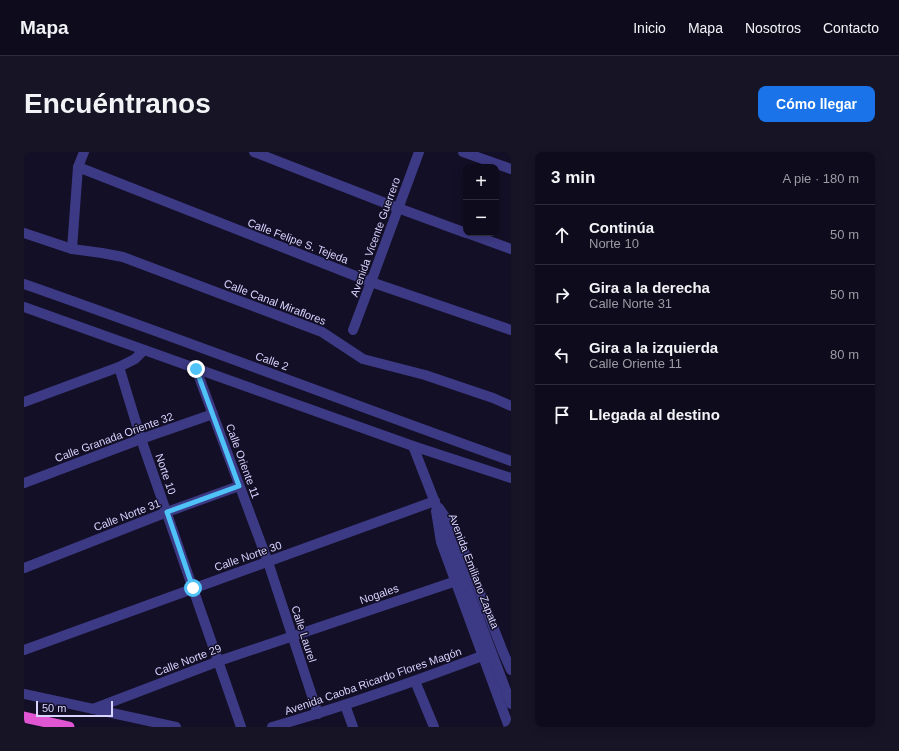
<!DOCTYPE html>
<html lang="es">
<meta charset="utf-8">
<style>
body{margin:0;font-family:Helvetica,sans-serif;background:#171425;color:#f1f3f6}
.controls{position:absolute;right:12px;top:12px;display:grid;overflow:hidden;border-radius:8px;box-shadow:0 2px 10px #0003}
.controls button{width:36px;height:36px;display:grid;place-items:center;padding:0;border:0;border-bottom:1px solid #2e2b3b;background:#0e0b1c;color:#f1f3f6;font:20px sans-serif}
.scale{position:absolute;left:12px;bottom:10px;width:77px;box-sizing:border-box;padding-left:4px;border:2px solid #d9d4ff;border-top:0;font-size:11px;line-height:14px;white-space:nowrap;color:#d9d4ff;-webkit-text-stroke:3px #130f26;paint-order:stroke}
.stop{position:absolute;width:12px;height:12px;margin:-9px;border:3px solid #4fc3f7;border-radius:50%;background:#fff}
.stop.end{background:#4fc3f7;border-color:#fff;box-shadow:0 1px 4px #0008}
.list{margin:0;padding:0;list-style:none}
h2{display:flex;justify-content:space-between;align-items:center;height:52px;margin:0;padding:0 16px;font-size:17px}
h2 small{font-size:13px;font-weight:400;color:#9b9ba3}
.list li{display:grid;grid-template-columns:26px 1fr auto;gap:12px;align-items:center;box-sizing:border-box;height:60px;padding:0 16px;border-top:1px solid #2e2b3b}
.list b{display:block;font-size:15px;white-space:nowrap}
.list p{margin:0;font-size:13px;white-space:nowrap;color:#9b9ba3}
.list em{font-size:13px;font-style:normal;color:#9b9ba3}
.icon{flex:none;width:22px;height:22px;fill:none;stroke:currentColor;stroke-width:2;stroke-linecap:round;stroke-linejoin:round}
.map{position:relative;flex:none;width:487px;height:575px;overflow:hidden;border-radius:8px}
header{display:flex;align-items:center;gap:24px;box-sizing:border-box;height:56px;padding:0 20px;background:#0e0b1c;border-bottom:1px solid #2e2b3b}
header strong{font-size:19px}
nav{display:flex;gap:22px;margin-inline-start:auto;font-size:14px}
.intro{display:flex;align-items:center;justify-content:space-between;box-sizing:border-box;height:96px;padding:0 24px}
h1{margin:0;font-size:28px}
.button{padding:10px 18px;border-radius:8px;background:#1a73e8;color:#fff;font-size:14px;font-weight:700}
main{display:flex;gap:24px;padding:0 24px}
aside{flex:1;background:#0e0b1c;border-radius:8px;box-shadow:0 2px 10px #0003}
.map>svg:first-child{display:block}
</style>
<header>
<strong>Mapa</strong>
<nav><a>Inicio</a><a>Mapa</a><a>Nosotros</a><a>Contacto</a></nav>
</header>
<div class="intro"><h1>Encuéntranos</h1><a class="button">Cómo llegar</a></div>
<main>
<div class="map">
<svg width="487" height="575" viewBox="0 0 487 575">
<rect width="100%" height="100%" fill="#130f26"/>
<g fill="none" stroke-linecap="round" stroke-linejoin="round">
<g stroke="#3d3a85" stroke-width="10">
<path d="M230,0L374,56L442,81"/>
<path d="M439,0L487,17"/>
<path d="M0,81L48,97L78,101L99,105L298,180L339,207L401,223L469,246L487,254"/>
<path d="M443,81L487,97"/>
<path d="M48,97L54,15"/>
<path d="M0,132C163,189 324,251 487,309"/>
<path d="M0,155L389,294L487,326"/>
<path d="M329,178L347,130L487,178"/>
<path d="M95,215L117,287L217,575"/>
<path d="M172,217L244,410L294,562"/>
<path d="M0,250L95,215L111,207L120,198"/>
<path d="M0,331L117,287L189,262"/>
<path d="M415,356L434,384L479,500L487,518"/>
<path d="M412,359L417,390L485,575"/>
<path d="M0,416L143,360L215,334"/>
<path d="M0,498L411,349"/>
<path d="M391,529L410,575"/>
<path d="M321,553L329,575"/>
<path d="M69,557L195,509L450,423"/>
<path d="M248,575C319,555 389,530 458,504"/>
</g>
<g stroke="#3d3a85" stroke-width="10">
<path d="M60,0L54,15L347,130L395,0"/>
<path d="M389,294L426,389"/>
<path d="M0,542L152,575"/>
</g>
<path stroke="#e055d1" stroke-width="11" d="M0,565L45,575"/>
<path stroke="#3d3a85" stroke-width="10" d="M426,389L487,552"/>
</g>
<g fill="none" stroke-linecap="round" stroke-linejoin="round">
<path stroke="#4fc3f7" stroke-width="5" d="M169,436L143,360L215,334L172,217"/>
</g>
<g text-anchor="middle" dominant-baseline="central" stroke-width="3" stroke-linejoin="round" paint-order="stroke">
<g font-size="11" fill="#d9d4ff" stroke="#130f26">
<text transform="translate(351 85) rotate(-70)">Avenida Vicente Guerrero</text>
<text transform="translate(274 89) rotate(21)">Calle Felipe S. Tejeda</text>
<text transform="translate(251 150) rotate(21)">Calle Canal Miraflores</text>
<text transform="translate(248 209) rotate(20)">Calle 2</text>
<text transform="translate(90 285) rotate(-20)">Calle Granada Oriente 32</text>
<text transform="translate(219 309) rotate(70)">Calle Oriente 11</text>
<text transform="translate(142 322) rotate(71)">Norte 10</text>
<text transform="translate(103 363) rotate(-21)">Calle Norte 31</text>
<text transform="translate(224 404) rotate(-19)">Calle Norte 30</text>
<text transform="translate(450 419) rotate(69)">Avenida Emiliano Zapata</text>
<text transform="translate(355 442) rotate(-19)">Nogales</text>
<text transform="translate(280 482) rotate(72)">Calle Laurel</text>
<text transform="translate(164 508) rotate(-21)">Calle Norte 29</text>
<text transform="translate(349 529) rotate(-19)">Avenida Caoba Ricardo Flores Magón</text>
</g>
</g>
</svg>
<div class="controls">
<button>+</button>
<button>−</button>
</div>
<div class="scale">50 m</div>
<div class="stop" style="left:169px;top:436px"></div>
<div class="stop end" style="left:172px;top:217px"></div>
</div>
<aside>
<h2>3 min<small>A pie · 180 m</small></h2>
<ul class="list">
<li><svg class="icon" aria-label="ahead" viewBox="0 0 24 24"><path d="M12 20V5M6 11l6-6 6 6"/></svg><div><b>Continúa</b><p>Norte 10</p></div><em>50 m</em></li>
<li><svg class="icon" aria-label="right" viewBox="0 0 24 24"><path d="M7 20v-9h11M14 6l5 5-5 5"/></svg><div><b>Gira a la derecha</b><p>Calle Norte 31</p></div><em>50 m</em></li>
<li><svg class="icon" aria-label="left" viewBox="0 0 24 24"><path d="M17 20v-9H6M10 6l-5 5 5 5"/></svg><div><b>Gira a la izquierda</b><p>Calle Oriente 11</p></div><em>80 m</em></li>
<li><svg class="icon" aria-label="arrive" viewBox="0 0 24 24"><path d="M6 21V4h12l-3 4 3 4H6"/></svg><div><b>Llegada al destino</b></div></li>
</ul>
</aside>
</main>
